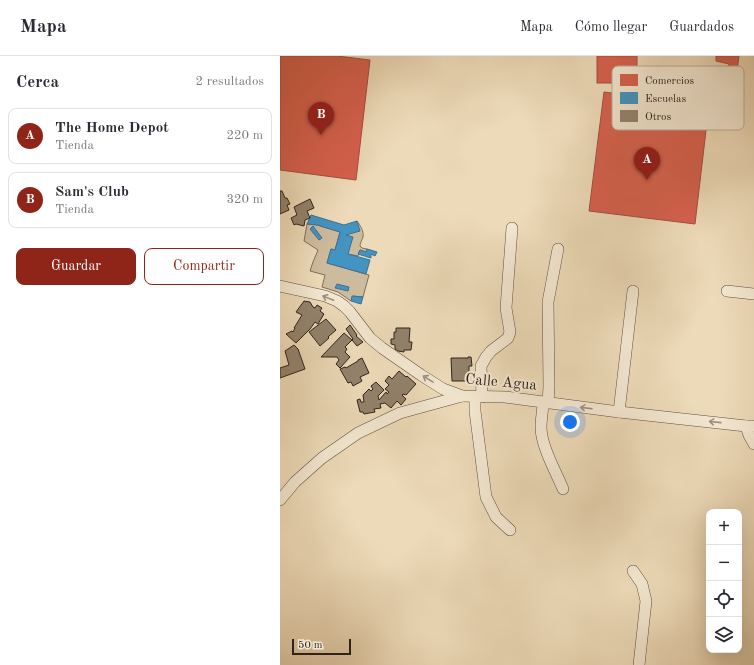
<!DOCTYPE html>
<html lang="es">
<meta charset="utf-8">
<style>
body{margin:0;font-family:"Old Standard TT",serif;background:#f7f7f7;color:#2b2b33}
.controls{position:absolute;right:12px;bottom:12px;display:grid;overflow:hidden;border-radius:8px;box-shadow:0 4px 16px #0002}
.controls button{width:36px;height:36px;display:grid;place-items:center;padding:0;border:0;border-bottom:1px solid #e1e1e2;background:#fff;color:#2b2b33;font:20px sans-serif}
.scale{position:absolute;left:12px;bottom:10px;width:59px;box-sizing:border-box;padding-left:4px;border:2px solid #31221c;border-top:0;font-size:11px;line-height:14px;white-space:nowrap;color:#31221c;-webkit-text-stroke:3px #f3e7d1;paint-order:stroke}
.you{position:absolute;left:290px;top:366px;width:14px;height:14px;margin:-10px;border:3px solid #fff;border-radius:50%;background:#1a73e8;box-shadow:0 0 0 6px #1a73e833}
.badge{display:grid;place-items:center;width:26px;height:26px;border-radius:50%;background:#8f2418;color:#fff;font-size:13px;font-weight:700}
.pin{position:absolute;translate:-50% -33px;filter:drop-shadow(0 1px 2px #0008)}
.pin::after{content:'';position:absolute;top:21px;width:14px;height:12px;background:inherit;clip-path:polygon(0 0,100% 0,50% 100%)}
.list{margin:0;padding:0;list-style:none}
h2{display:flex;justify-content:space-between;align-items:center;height:52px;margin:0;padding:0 16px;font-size:17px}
h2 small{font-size:13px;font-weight:400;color:#7c7c81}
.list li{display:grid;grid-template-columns:26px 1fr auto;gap:12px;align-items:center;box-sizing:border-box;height:56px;margin:0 8px 8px;padding:0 8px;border:1px solid #e1e1e2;border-radius:8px}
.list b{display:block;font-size:15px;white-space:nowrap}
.list p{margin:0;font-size:13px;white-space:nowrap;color:#7c7c81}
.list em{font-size:13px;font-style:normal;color:#7c7c81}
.actions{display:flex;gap:8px;padding:12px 16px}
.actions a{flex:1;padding:9px 0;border:1px solid #8f2418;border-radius:8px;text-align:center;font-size:14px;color:#8f2418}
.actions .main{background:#8f2418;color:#fff}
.icon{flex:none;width:22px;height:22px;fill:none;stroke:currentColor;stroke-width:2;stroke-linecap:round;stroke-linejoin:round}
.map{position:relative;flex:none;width:474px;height:609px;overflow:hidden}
header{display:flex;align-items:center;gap:24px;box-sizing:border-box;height:56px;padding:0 20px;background:#fff;border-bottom:1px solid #e1e1e2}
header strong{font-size:19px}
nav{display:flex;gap:22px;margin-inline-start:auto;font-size:14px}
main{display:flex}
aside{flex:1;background:#fff}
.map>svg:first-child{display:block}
</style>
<header>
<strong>Mapa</strong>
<nav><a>Mapa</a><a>Cómo llegar</a><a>Guardados</a></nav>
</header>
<main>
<aside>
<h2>Cerca<small>2 resultados</small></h2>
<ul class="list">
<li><span class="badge">A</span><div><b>The Home Depot</b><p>Tienda</p></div><em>220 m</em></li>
<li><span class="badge">B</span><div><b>Sam's Club</b><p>Tienda</p></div><em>320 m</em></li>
</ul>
<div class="actions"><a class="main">Guardar</a><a>Compartir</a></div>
</aside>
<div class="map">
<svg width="474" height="609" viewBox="0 0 474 609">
<rect width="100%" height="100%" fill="#eddab8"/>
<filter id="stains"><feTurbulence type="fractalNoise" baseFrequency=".005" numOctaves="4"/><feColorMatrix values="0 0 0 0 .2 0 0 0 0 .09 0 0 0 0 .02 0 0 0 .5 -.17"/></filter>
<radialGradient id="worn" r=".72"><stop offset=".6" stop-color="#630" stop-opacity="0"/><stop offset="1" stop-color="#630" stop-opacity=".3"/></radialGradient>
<g fill="#cdbb9d" stroke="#7f6e5c">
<path d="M77,165C80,169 84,175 83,181C82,184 80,187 80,190L82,192L87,193L86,196L80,194L78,200L68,198L66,179Z"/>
<path d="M27,168L37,169L60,176L55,194L51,193L47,207L89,219L83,241L73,240L71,245L58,236L42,231L45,219L30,215L33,206L38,194L24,185Z"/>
</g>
<g fill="#d6604d" stroke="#a44d3e">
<path d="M0,0H57L90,4L76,124L0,114Z"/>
<rect x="317" y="0" width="40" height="27"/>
<path d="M436,0H459L457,15L444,24L446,17L448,16L449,8L436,5Z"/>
<path d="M324,36L429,49L415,168L309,155Z"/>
</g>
<g fill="#4393c3" stroke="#3e7191">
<path d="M31,159L64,169L77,165L80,175L66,179L73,181L68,198L90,204L86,218L47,207L51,193L55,194L60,176L37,169L27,168Z"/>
<path d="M33,170L42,182L39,184L30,173Z"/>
<path d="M87,193L97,196L95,200L91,198V202L78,198L80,194L86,196Z"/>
<path d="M57,228L69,231L68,235L55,232Z"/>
<path d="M72,240L83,241L81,248L71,245Z"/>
</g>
<g fill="#93826d" stroke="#31221c">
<path d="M0,135H2L5,142H7L10,148L7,149L9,154L0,158Z"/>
<path d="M30,143L34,152L27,155L30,162L25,164L24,170L16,168L14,169L11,162L17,159L14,151Z"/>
<path d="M24,245L30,246L33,251L35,252L37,249L42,252L40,255L44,258L38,268L35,266L30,273L16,287L6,278L12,275L13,276L15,272H14L22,259L16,256Z"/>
<path d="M46,263L56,274L48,281L49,282L40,290L29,276Z"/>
<path d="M70,269L77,279L76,280L83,286L77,290L72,284L73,283L66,273Z"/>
<path d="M116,272H130L129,286H132L131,294H124V296L118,295L115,293V289L111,288V283H114V276H116Z"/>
<path d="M64,277L72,284L65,291L67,293L65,296L70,301L60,312L56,308L59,304L57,301H41Z"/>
<path d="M14,289L18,293L25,313L0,322V312L9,309L5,295Z"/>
<path d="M188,301H191L192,310H189V325H172L171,302H188Z"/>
<path d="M82,302L89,317L80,321L82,325L73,330L71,326L68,327L60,313L65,311L66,312L78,305V304Z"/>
<path d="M119,315L126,321L127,320L136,328L126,339L123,338L122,339L126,343L121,349L117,345L111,352L105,347L100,348L101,352L94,353L95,356L84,358L83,356H80L77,344L80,343L81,346H84L83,339L89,333L91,335L93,333L91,330L96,326L104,334L98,340L99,344L106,336L107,338L109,336L105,333L109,329L105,325L109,320L112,323Z"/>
</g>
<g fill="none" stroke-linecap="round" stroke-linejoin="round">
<defs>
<g id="minor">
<path d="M0,230L45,240L57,245L64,250L70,256L90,282L102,292L141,319L163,333L182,340L225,341L339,356L466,370H474"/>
<path d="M447,235L474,238"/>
<path d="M195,341V355L206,441L216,461L230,474"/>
<path d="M202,341L201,310L206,301L211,295L228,282L230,276L226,252L232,172"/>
<path d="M263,346C263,354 261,363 261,371C261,390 276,416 283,433"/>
<path d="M268,347L269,330L268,246L278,193"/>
<path d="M339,356L353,235"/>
<path d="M466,370L469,379L474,388"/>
<path d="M0,444L15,426L42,402L78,377L120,357L182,340"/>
<path d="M353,515L362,528L366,545L359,609"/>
</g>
</defs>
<use href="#minor" stroke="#605043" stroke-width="12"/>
<use href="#minor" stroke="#f3e7d1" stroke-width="11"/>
</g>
<defs><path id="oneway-shaft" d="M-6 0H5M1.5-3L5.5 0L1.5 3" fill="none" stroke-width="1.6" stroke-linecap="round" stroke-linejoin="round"/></defs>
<g stroke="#9c8e80">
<use href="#oneway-shaft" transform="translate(48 242) rotate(-158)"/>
<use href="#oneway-shaft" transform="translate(148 323) rotate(-148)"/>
<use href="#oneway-shaft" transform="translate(306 352) rotate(-173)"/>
<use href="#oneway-shaft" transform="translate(435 366) rotate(-174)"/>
</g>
<g text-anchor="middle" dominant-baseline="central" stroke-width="4" stroke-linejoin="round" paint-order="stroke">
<g font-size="15" fill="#31221c" stroke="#f3e7d1">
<text transform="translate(221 327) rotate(5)">Calle Agua</text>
</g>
</g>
<rect x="332" y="10" width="132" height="64" rx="6" fill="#f3e7d1" stroke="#b9ac9b" stroke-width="1"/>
<rect x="340" y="18" width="18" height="12" fill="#d6604d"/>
<rect x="340" y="36" width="18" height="12" fill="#4393c3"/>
<rect x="340" y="54" width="18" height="12" fill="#93826d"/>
<g font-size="11" fill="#31221c">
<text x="365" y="28">Comercios</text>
<text x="365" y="46">Escuelas</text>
<text x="365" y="64">Otros</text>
</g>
<rect width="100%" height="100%" filter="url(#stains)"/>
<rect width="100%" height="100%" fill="url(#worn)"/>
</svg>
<div class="controls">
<button>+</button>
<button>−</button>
<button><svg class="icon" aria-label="locate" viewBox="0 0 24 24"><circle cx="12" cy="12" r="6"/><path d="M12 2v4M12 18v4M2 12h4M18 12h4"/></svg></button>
<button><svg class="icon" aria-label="layers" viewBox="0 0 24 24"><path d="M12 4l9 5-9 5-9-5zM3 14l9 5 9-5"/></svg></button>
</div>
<div class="scale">50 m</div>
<div class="you"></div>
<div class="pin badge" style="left:367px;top:124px">A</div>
<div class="pin badge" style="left:41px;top:79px">B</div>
</div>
</main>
